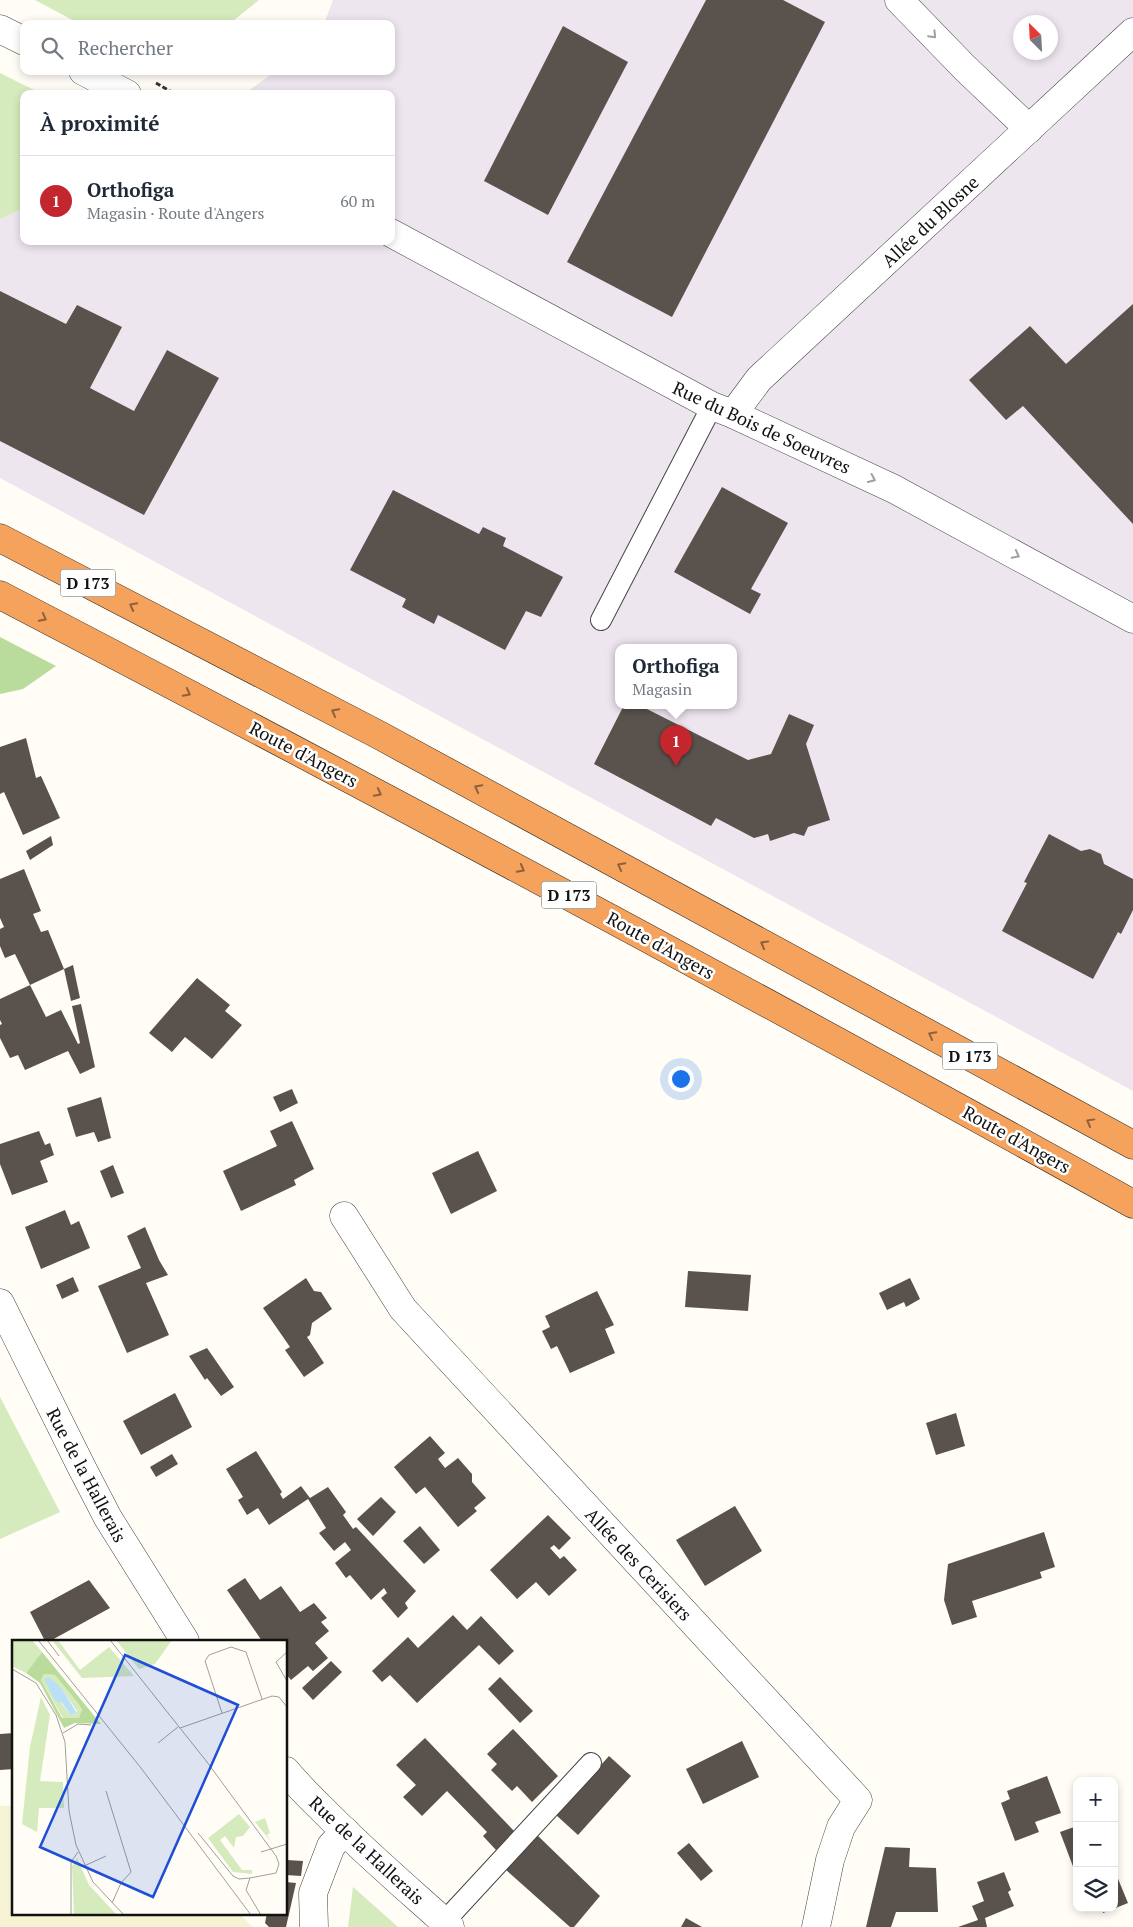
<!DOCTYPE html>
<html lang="fr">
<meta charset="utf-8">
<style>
body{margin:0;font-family:"PT Serif",serif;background:#f6f6f7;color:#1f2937}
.controls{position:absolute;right:15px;bottom:15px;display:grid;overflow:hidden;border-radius:10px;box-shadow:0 2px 8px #0003}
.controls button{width:45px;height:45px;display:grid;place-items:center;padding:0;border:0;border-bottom:1px solid #e0e1e3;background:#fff;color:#1f2937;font:25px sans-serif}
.compass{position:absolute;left:1013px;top:15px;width:45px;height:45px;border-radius:50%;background:#fff;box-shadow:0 2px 8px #0003;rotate:336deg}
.you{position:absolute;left:680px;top:1078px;width:18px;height:18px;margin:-12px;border:4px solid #fff;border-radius:50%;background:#1a73e8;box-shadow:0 0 0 8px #1a73e833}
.badge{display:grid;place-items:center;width:32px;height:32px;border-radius:50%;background:#c4262e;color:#fff;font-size:16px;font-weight:700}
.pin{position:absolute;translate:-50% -41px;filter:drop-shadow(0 1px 2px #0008)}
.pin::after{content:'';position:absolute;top:26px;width:18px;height:15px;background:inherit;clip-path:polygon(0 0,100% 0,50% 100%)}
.popup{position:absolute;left:615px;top:644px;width:122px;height:65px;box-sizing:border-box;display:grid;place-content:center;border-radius:10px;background:#fff;filter:drop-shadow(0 1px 4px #0005);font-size:16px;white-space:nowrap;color:#747a83}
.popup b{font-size:19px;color:#1f2937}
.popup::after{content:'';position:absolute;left:50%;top:100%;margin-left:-10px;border:10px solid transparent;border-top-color:#fff}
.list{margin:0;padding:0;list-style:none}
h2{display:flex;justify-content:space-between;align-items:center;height:65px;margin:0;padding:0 20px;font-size:21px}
h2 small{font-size:16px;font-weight:400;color:#747a83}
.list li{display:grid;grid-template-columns:32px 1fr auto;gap:15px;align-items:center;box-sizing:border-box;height:90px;padding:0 20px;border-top:1px solid #e0e1e3}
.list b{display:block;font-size:19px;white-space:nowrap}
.list p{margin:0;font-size:16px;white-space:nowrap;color:#747a83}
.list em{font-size:16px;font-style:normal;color:#747a83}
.icon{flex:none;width:28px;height:28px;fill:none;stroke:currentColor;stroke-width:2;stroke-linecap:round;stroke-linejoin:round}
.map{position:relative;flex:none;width:1133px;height:1927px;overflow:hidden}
.search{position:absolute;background:#fff;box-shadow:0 2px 8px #0003;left:20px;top:20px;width:375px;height:55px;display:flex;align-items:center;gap:12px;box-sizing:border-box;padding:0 18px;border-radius:10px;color:#747a83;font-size:19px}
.panel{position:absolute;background:#fff;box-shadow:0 2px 8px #0003;left:20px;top:90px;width:375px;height:155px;border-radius:10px}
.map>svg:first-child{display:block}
</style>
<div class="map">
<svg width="1133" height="1927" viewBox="0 0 1133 1927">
<rect width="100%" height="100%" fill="#fffdf5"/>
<path fill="#eee6ef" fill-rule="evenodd" d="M333,0H1133V1091L0,478V219L24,208V241H391V94H244L276,71H391V24H324ZM1020,22H1050V52H1020ZM618,647H734V705H618Z"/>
<path fill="#f6f3d4" d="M0,1806H14V1913H239L252,1927H0Z"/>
<g fill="#d5ebbd">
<path d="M35,0H259L229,24H80Z"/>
<path d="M0,73L42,94H24V208L0,219Z"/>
<path d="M0,1397L60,1512L0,1539Z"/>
<path d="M353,1887L398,1927H348Z"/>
</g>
<path fill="#b9dc9c" d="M0,637L56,666L23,689L0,694Z"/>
<g fill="#5a524d">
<path d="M706,0H783L825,22L672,317L567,262Z"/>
<path d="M563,26L628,62L548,215L484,181Z"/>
<path d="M0,291L66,324L77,305L122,327L90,388L134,411L167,350L219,378L144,515L0,441Z"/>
<path d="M1133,304V524L1023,406L1006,420L969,380L1030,326L1066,364Z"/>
<path d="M722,487L788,523L751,589L761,594L750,614L674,572Z"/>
<path d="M393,490L479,534L483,527L506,538L503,546L563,577L541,617L526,611L505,650L438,615L434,624L402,607L406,599L350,570Z"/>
<path d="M624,705H639L748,760L771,754L789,714L814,725L806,744L830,820L808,827L804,836L794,833L770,841L768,834L754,838L716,818L711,826L594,764Z"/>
<path d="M26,738L36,778L41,776L60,818L23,835L4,792L0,794V747Z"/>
<path d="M1049,834L1081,851L1090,849L1101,854L1104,864L1133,879V910L1121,934L1118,932L1093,979L1002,931L1027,883L1024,882Z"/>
<path d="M51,836L53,845L30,860L26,851Z"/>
<path d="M24,869L41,911L33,914L41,932L48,930L64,969L30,985L15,954L5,958L0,946V929L4,927L0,918V879Z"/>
<path d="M73,965L80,998L71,1001L64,969Z"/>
<path d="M197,978L230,1005L225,1011L242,1025L212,1059L185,1037L172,1052L149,1033Z"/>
<path d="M30,985L46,1017L61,1010L78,1044L80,1043L72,1006L81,1004L95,1067L80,1074L68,1051L25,1070L18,1055L10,1058L0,1038V1025L2,1024L0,1020V999Z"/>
<path d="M292,1089L298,1103L280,1112L273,1097Z"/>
<path d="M101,1097L111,1138L98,1142L94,1132L76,1137L67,1108Z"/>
<path d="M292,1121L314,1169L294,1180L296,1185L241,1211L223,1171L277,1146L270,1131Z"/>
<path d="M39,1131L45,1145L50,1143L54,1155L40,1161L48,1182L12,1195L0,1164V1144Z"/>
<path d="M478,1151L497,1191L451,1214L432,1173Z"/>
<path d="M113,1165L124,1193L111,1198L100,1171Z"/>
<path d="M65,1210L71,1225L79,1221L90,1248L41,1269L25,1227Z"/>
<path d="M145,1227L159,1260L168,1275L146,1283L169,1335L127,1353L98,1286L141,1268L127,1236Z"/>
<path d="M688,1271L751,1275L748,1311L685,1307Z"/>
<path d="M73,1277L79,1291L62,1299L56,1285Z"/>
<path d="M306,1278L314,1291L321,1292L332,1309L312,1323L310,1335L307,1337L324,1363L304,1377L285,1350L290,1347L263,1308Z"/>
<path d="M910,1278L920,1299L906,1307L904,1302L887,1310L879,1293Z"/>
<path d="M597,1291L614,1325L605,1329L615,1353L570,1373L557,1346L551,1349L542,1331L550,1327L545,1316Z"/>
<path d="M207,1348L234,1387L221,1396L207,1378L205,1380L189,1356Z"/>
<path d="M175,1393L192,1427L141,1455L123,1421Z"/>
<path d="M956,1413L965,1446L936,1455L926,1423Z"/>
<path d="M430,1436L445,1453L438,1459L445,1468L458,1458L472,1474V1482L486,1498L474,1508L477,1511L458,1527L425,1487L416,1494L394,1467Z"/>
<path d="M256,1451L282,1492L280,1494L283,1499L301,1486L310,1498L328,1487L346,1512L343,1515L353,1529L356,1527L416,1591L405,1603L408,1608L398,1618L381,1598L387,1593L384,1588L371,1600L350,1575L346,1578L335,1563L351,1550L345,1542L334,1551L319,1533L326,1528L308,1499L269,1525L258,1508L247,1515L238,1500L243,1497L226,1469Z"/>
<path d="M172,1454L178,1464L156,1477L150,1467Z"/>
<path d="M381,1497L396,1512L373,1536L357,1519Z"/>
<path d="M735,1506L762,1551L705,1586L676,1540Z"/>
<path d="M548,1515L571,1538L559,1550L554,1545L550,1548L560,1559L564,1556L577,1570L549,1596L536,1582L517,1599L490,1570Z"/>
<path d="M420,1526L440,1550L424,1564L403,1541Z"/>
<path d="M1044,1532L1055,1567L1040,1572L1042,1578L972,1601L977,1617L952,1625L944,1600L948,1564Z"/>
<path d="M245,1578L260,1600L281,1586L300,1612L314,1603L327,1618L321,1622L329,1631L315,1643L328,1658L313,1671L308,1666L291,1680L286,1674V1641H262L227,1590Z"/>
<path d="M89,1580L110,1608L50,1641H45L30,1612Z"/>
<path d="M453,1615L467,1630L481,1616L514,1651L499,1665L479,1645L417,1703L390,1675L382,1682L372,1671L408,1637L418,1648Z"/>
<path d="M331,1661L342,1672L313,1700L302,1688Z"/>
<path d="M500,1677L533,1711L520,1723L488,1689Z"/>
<path d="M513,1729L558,1776L532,1802L517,1786L512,1791L491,1770L497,1764L487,1754Z"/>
<path d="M14,1733V1769L0,1770V1734Z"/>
<path d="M425,1738L514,1831L496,1850L483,1836L487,1832L447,1791L422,1816L403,1797L416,1785L396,1765Z"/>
<path d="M742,1741L759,1777L703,1804L686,1769Z"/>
<path d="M609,1756L631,1776L578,1835L556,1815Z"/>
<path d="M1047,1776L1061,1813L1035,1822L1039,1832L1015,1841L1001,1803L1010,1799L1007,1791Z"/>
<path d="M1077,1826V1877L1060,1832Z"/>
<path d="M536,1834L600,1896L574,1927H570L505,1869Z"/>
<path d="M689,1843L713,1871L701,1881L677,1853Z"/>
<path d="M885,1847L910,1848L909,1867L936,1868L938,1912H896L891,1927H866Z"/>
<path d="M287,1860L303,1861L301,1876L286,1875Z"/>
<path d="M1114,1869L1128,1903L1103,1913L1102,1908H1114Z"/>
<path d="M1004,1872L1011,1890L1008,1892L1014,1906L985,1918L987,1927H958L978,1920L972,1906L984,1901L977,1882Z"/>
<path d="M286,1882L296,1883L286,1927H269L265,1923L267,1913H286Z"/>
<path d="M686,1918L702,1927H681Z"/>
</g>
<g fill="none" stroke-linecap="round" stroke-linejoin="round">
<defs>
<g id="lane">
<path d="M601,620L712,406"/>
<path d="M444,1922L591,1763"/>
</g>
<g id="street">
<path d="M899,0L965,68L1029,129"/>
<path d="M0,29L24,41"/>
<path d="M83,71L127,94"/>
<path d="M391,233L712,406L733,414L894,489L1133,619"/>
<path d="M733,414L759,379L1133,32"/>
<path d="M344,1216L403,1309L858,1800L841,1827L830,1860L816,1927"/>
<path d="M0,1303L81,1466L108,1518L185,1641"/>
<path d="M286,1771C300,1788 316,1803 331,1818C369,1856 410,1891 450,1927"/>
<path d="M314,1927L313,1893L331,1846L345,1831"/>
</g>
<g id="highway">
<path d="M0,538L379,735L1133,1145"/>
<path d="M0,595C380,793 758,996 1133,1204"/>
</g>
</defs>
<use href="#lane" stroke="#444" stroke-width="22"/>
<use href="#street" stroke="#444" stroke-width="29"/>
<use href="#highway" stroke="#222" stroke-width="29"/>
<path stroke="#333" stroke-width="3" stroke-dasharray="5 2.5" stroke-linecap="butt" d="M156,83L175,94"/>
<use href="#lane" stroke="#fff" stroke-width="20"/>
<use href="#street" stroke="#fff" stroke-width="28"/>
<use href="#highway" stroke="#f5a25d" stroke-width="28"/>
</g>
<defs><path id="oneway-chevron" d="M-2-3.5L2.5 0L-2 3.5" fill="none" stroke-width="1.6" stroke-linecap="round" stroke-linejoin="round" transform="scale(1.25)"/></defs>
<g stroke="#a0a0a0">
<use href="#oneway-chevron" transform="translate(933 35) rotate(46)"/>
<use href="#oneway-chevron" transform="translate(872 479) rotate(25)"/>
<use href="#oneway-chevron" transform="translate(1016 555) rotate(28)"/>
</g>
<g stroke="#8e613b">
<use href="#oneway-chevron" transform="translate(133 606) rotate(-153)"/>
<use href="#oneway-chevron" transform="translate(43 618) rotate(28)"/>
<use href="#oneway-chevron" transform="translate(187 693) rotate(28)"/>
<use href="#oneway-chevron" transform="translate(335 712) rotate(-152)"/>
<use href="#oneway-chevron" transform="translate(478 788) rotate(-152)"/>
<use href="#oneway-chevron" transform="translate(378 793) rotate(28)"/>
<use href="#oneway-chevron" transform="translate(621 866) rotate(-152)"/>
<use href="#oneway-chevron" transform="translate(521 869) rotate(28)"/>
<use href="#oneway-chevron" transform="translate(764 944) rotate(-151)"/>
<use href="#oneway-chevron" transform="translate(932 1035) rotate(-152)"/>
<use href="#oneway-chevron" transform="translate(1090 1122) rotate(-151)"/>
</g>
<g text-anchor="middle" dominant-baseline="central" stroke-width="5" stroke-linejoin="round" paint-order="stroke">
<g fill="#fff" stroke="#585858" stroke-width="1">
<rect x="60.5" y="569.5" width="55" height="27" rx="4"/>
<rect x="541.5" y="881.5" width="55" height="27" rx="4"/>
<rect x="942.5" y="1042.5" width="55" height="27" rx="4"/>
</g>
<g font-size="16" font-weight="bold" fill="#111">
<text x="88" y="583">D 173</text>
<text x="569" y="895">D 173</text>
<text x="970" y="1056">D 173</text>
</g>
<g font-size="18" fill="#111" stroke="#fff">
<text transform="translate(930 221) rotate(-43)">Allée du Blosne</text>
<text transform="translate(762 427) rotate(25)">Rue du Bois de Soeuvres</text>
<text transform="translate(304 754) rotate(28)">Route d'Angers</text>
<text transform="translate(661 945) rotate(29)">Route d'Angers</text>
<text transform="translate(1017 1139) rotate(29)">Route d'Angers</text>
<text transform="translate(87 1475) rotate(62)">Rue de la Hallerais</text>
<text transform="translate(639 1564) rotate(47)">Allée des Cerisiers</text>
<text transform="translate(367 1850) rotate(43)">Rue de la Hallerais</text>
</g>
</g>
<g transform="translate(12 1640)">
<rect width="275" height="275" fill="#fffdf5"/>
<path d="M0,0H20L30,12L14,33L0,26ZM40,0H46L68,30L97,7L122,36L70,38ZM104,0H160L143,24L127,29ZM32,34L43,35L65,62L70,71L67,78H51L29,40ZM50,49L65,71V73L59,75L49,63ZM29,57L38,75L28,141L51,142L52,168H27L25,192L10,184L18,107ZM227,174L238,187L231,196L224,197L222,208L213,196L208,200L230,230H240V234L221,232L196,198ZM253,178L258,193L255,195L260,203L243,182ZM65,218L77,245L105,275H62L60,226Z" fill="#d5ebbd" fill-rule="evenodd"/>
<path d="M30,12L89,84L63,83L52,88L28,43L14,33ZM32,34L43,35L65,62L70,70L67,78H50L29,40Z" fill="#b9dc9c" fill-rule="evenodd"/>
<path d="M32,38H38L50,49L65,73L59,75L50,63L43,61Z" fill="#b9e0f7"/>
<path fill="none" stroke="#a09f9a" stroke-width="1" d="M26,0L129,128L239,275M35,0L47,16M98,0L195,122L264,216L267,224L264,233L238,238M275,12L264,22L275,41M0,29L24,43L44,75L53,102L57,171L64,205L81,242L112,275M210,73L193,21L197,15L219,7L234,12L250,59M168,88L260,56L267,57L275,67M51,93L66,84L79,85M146,103L166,87M94,151L119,232L109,243L100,263M186,193L221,236L227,239L238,238L234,250L249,275M249,212L275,204M72,226L94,216M59,275V222L66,212"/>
<path fill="#1d4ed8" fill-opacity="0.15" stroke="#1d4ed8" stroke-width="2.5" d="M113,15L226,65L141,257L28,207Z"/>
<rect width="275" height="275" fill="none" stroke="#111" stroke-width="2.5"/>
</g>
</svg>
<div class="controls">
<button>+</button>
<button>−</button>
<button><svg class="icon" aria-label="layers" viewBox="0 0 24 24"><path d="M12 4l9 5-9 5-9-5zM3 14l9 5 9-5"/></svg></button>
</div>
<svg class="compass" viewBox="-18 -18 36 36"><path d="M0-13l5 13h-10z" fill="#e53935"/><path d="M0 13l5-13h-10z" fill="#747a83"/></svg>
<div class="you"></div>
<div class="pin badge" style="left:676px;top:766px">1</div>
<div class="popup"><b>Orthofiga</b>Magasin</div>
<div class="search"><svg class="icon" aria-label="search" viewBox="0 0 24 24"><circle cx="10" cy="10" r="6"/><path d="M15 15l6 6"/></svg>Rechercher</div>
<section class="panel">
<h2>À proximité<small></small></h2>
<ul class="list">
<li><span class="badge">1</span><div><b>Orthofiga</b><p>Magasin · Route d'Angers</p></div><em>60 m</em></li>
</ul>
</section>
</div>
